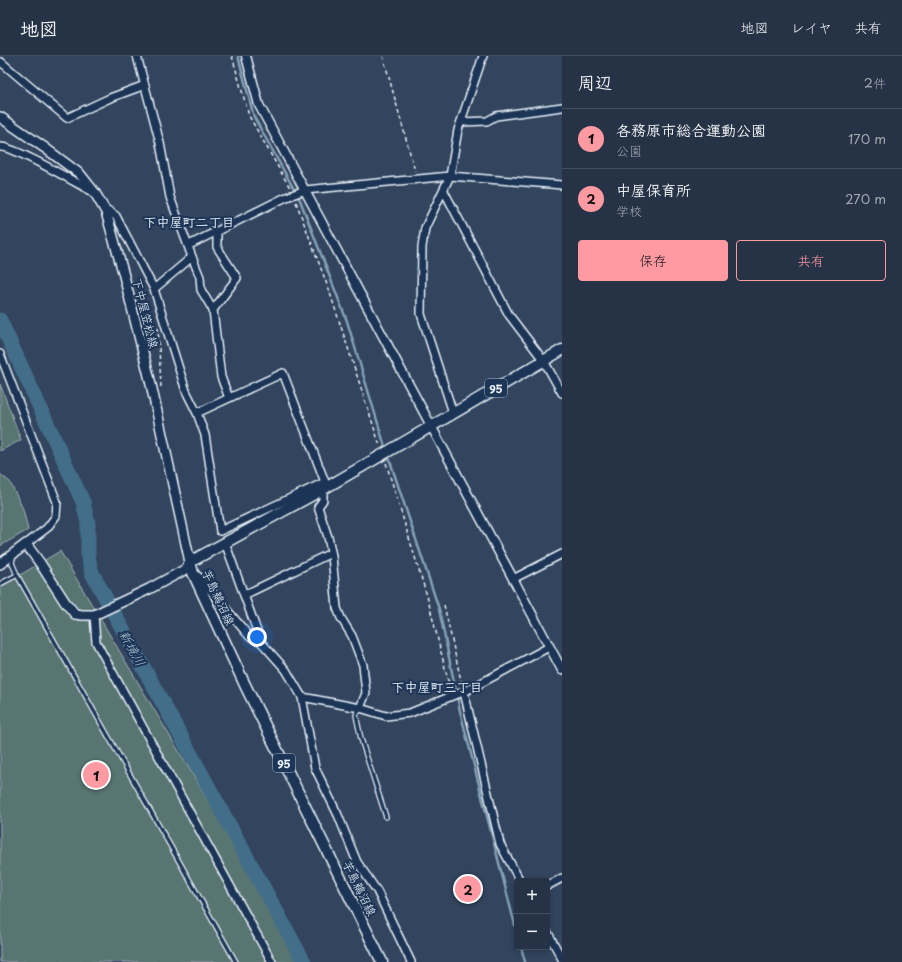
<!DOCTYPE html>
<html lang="ja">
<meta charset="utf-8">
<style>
body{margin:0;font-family:"Playpen Sans","Klee One",sans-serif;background:#2e3b4d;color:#f1f3f6}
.controls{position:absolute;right:12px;bottom:12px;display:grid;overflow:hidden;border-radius:4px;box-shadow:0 2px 6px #0003}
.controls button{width:36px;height:36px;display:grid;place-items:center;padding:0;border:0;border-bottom:1px solid #424e5f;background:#263346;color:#f1f3f6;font:20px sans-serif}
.you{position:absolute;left:257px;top:581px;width:14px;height:14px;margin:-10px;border:3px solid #fff;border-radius:50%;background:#1a73e8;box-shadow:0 0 0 6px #1a73e833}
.badge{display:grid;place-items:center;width:26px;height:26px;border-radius:50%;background:#ff9aa2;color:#111;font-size:13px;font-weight:700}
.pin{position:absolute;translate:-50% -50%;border:2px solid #fff;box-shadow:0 1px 4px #0006}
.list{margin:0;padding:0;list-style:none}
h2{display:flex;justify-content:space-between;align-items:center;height:52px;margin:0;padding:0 16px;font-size:17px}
h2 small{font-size:13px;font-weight:400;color:#a4aab3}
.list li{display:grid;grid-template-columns:26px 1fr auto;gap:12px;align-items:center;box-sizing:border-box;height:60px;padding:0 16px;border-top:1px solid #424e5f}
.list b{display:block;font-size:15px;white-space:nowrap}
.list p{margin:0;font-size:13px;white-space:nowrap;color:#a4aab3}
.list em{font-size:13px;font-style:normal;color:#a4aab3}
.actions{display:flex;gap:8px;padding:12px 16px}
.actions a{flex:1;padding:9px 0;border:1px solid #ff9aa2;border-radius:4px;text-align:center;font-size:14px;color:#ff9aa2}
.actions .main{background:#ff9aa2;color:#111}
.map{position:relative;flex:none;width:562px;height:906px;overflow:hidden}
header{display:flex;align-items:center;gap:24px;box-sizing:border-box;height:56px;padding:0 20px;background:#263346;border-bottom:1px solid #424e5f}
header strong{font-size:19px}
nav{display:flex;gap:22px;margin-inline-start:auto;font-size:14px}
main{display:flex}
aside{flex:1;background:#263346}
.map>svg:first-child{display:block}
</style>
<header>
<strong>地図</strong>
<nav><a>地図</a><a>レイヤ</a><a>共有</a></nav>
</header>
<main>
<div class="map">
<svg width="562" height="906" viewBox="0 0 562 906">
<rect width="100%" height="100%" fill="#32445e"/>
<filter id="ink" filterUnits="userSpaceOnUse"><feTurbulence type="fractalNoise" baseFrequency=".025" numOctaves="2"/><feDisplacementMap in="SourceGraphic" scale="8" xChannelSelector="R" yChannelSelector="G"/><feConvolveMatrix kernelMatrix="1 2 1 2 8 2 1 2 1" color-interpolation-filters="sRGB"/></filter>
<g filter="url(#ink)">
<g fill="#587472" stroke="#a0b2b5">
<path d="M0,328L21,384L0,395Z"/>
<path d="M0,418L10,426L23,453L28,474L0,490Z"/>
<path d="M60,495L304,906H0V531Z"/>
</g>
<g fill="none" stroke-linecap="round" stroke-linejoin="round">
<g stroke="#85a2b5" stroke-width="2.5">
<path d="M238,0L254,61L300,144L347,265L386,394"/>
<path d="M388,399L439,553L460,655L517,877"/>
<path d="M521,891L525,906"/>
</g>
<path stroke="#436e89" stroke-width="15" d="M0,264L83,446L88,467V501L92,517L304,906"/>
<defs>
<g id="service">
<path d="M13,500L12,507L17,519L236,906"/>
<path d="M0,528L17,519"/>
<path d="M360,652L356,659L361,683L386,761"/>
</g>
<g id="minor">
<path d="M137,0L160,87L170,141L192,201L154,233L186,335L197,357L205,379L220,475L325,426L283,317L197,357"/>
<path d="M1,6L67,62L110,42L145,29"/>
<path d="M461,66L487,65L496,60L562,51"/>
<path d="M0,91C12,89 78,128 93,136"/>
<path d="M444,135L509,259L544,305L562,337"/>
<path d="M103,151L116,160L154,233"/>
<path d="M189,189L284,142L305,134L450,120L562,129"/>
<path d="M192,201L200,221L201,234L213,254L221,321L229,342"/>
<path d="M213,254L237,222L217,191V175"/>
<path d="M0,298L57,446L56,460L47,472L26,488"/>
<path d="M453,357L421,258L422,191L425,172L450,120L458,74L483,0"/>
<path d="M323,433V444L318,451L328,481L332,500L337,552L341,562L352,580L363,609L366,637L360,652"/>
<path d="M227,492L261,586"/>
<path d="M195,518L200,522L249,580L261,586L286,614L302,641L315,712L338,759L357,806L377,835L411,906"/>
<path d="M513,523L562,498"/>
<path d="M244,539L331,497"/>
<path d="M94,559L96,586L272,906"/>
<path d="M464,636L500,788L520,825"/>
<path d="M302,641L360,652L386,660L410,657L452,640L464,636L549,591"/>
<path d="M547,830L562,822"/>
<path d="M547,875L562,903"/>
</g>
<path id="tertiary" d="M246,0L259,49L562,614"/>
<path id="secondary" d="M0,61L45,92L80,118L95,137L106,156L123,216L150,324L190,506L186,513L149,533L94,559H82L75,558L65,546L40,507L26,488L0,508"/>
<path id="primary" d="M382,906L245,629L193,517L190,506L327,431L562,294"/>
</defs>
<use href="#service" stroke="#e8f1f8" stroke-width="6"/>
<use href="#minor" stroke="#e8f1f8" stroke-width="10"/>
<use href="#tertiary" stroke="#e8f1f8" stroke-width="11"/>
<use href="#secondary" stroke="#e8f1f8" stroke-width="12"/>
<use href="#primary" stroke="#e8f1f8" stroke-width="13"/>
<g stroke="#e8f1f8" stroke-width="1.5" stroke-dasharray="4 3" stroke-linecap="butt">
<path d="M232,0L249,60L290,132"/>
<path d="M383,0L415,115"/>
<path d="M296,146L329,234L380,390"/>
<path d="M158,271L161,331"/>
<path d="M386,407L427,540L450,632"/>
<path d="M444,549L462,629"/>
</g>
<use href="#service" stroke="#1d3557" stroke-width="3.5"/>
<use href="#minor" stroke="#1d3557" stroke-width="7"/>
<use href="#tertiary" stroke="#1d3557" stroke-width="8"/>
<use href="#secondary" stroke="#1d3557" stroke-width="9"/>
<use href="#primary" stroke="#1d3557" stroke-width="10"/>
</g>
</g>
<g text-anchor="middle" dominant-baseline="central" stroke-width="4" stroke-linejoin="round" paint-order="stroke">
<g fill="#1d3557" stroke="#abb9c8" stroke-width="1">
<rect x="485" y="323" width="22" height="18" rx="3"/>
<rect x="273" y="698" width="22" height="18" rx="3"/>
</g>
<g font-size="11" font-weight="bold" fill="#e8f1f8">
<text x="496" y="332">95</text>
<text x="284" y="707">95</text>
</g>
<g font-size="12" fill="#e8f1f8" stroke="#1d3557">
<text transform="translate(146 257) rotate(76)">下中屋笠松線</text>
<text transform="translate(219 541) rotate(65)">芋島鵜沼線</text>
<text transform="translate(360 832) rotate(64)">芋島鵜沼線</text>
</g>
<g font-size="13" font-weight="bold" fill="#e8f1f8" stroke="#1d3557">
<text x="189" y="165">下中屋町二丁目</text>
<text x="437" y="630">下中屋町三丁目</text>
</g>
<g font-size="13" font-style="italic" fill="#aec3d1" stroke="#1d3557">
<text transform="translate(133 592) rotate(61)">新境川</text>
</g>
</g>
</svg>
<div class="controls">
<button>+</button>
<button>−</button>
</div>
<div class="you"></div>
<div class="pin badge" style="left:96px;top:719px">1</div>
<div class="pin badge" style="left:468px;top:833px">2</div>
</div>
<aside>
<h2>周辺<small>2件</small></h2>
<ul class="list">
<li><span class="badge">1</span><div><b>各務原市総合運動公園</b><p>公園</p></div><em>170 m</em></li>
<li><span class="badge">2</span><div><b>中屋保育所</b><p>学校</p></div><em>270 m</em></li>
</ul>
<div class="actions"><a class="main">保存</a><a>共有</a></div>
</aside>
</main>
